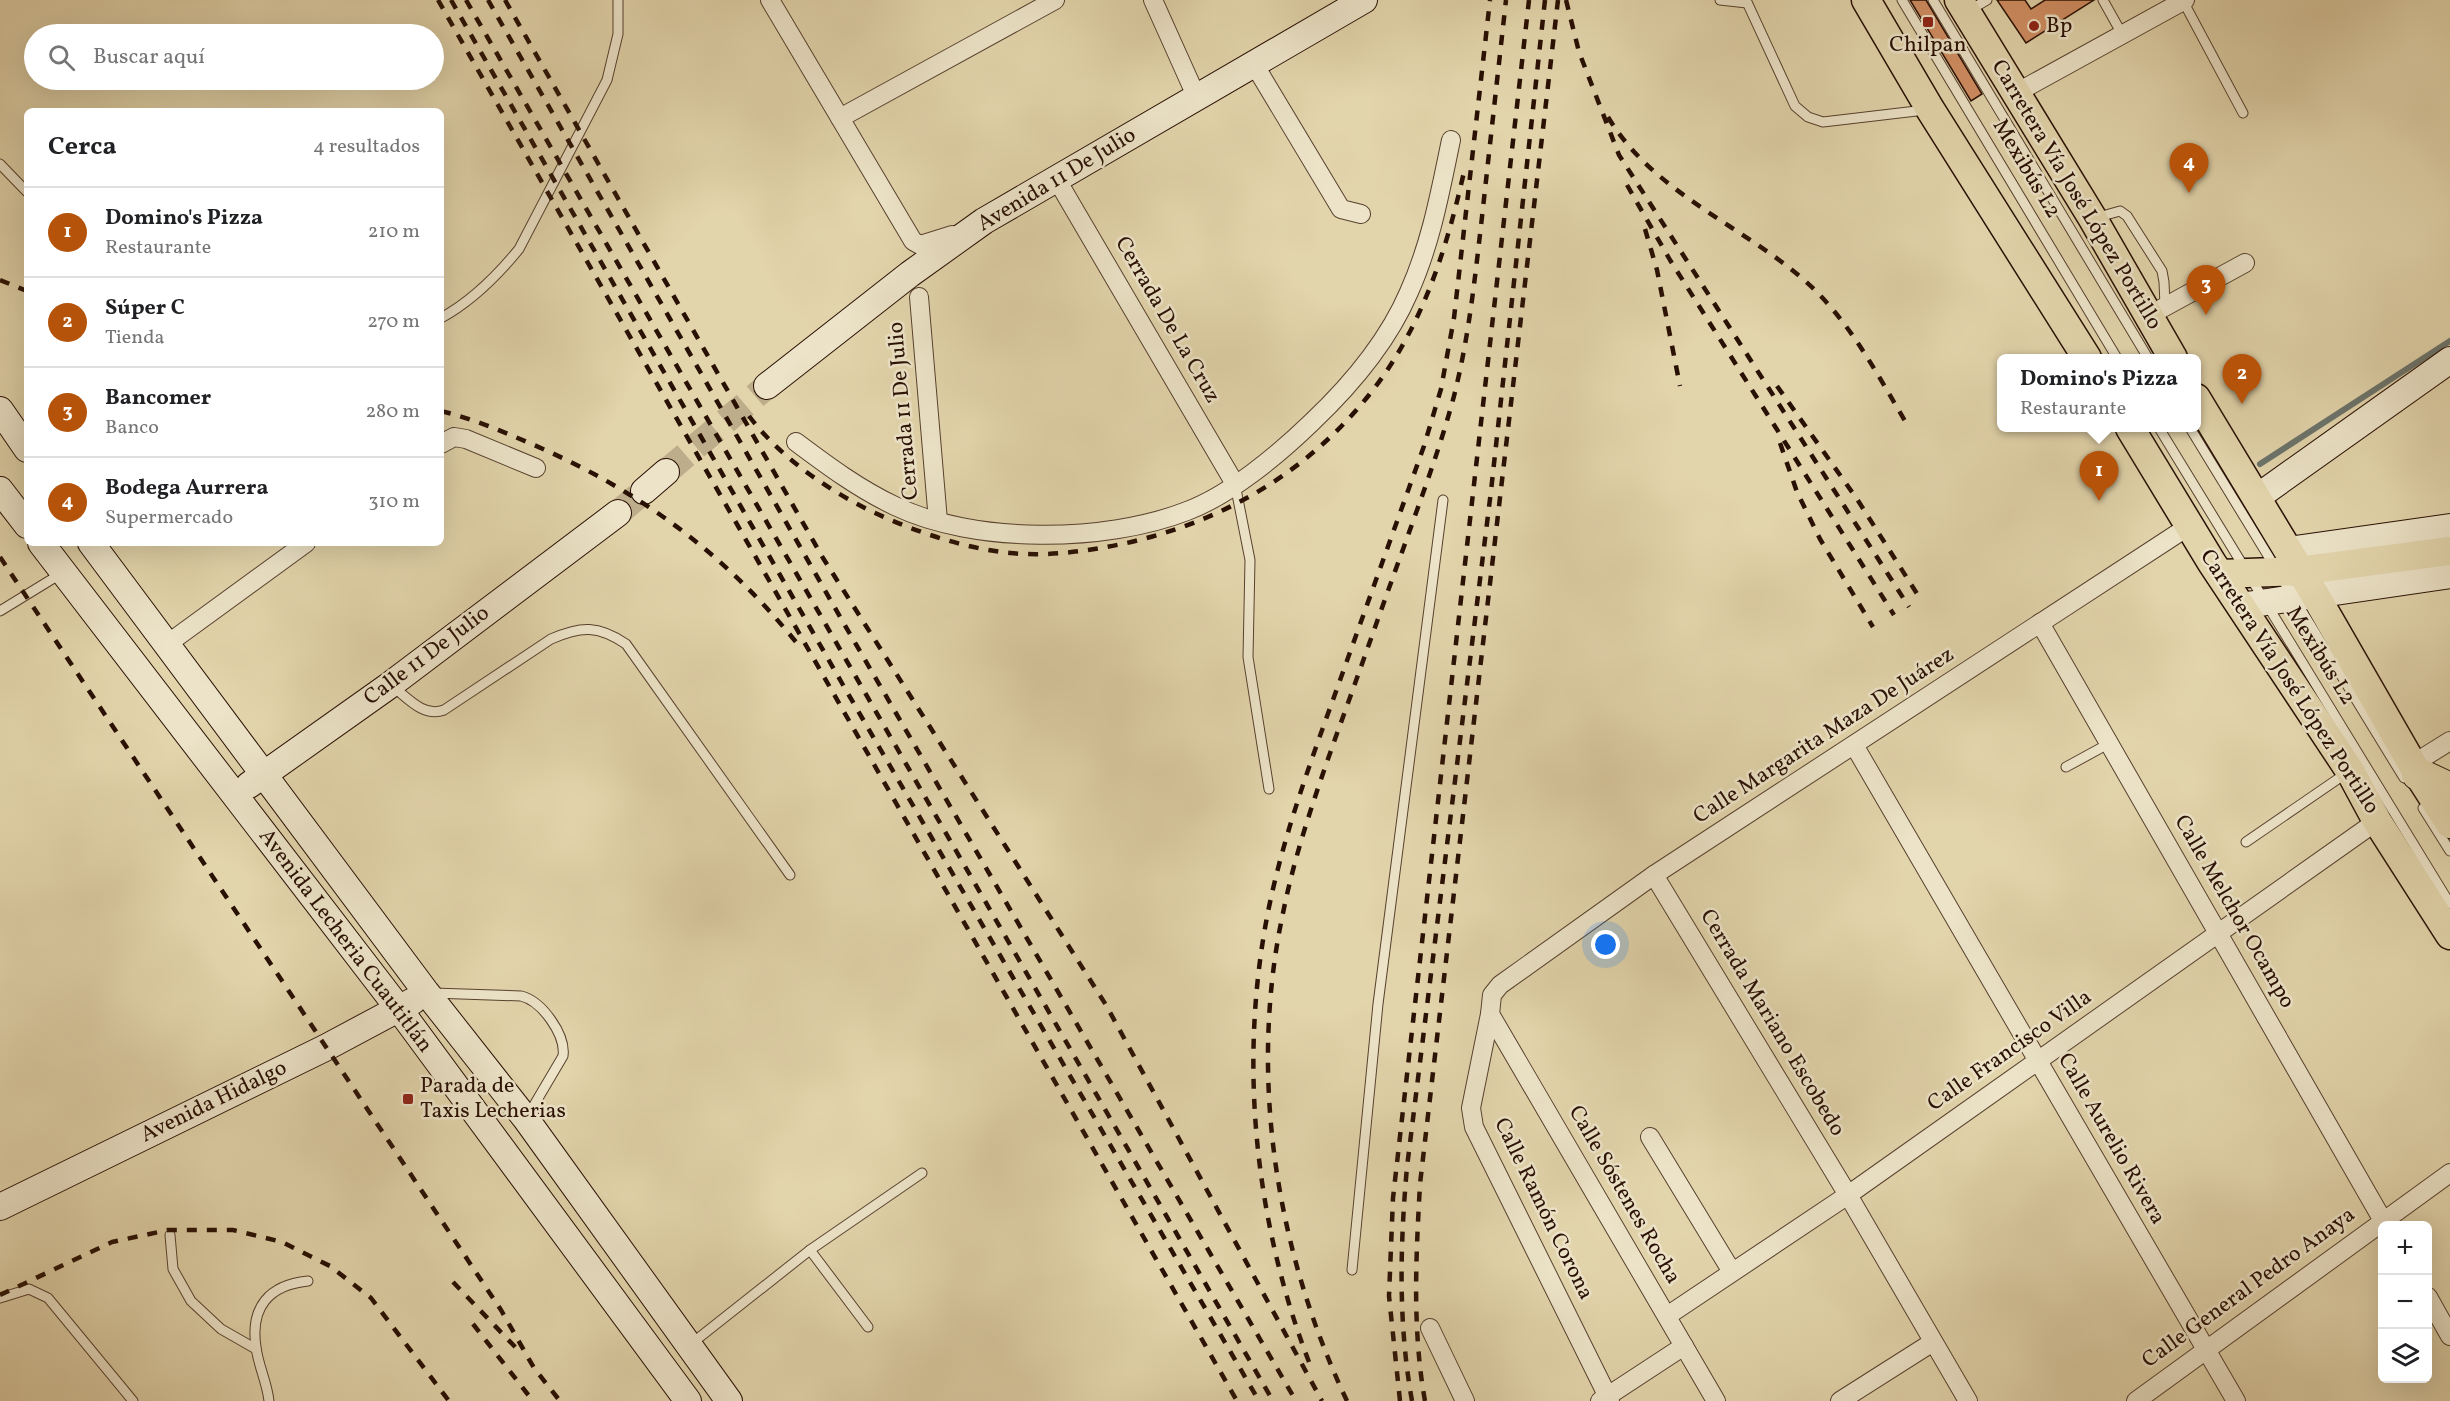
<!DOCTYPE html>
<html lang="es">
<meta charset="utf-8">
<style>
body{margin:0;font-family:Vollkorn,serif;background:#f6f6f6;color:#202124}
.controls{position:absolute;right:18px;bottom:18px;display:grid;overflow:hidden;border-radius:9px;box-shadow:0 6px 24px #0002}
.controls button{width:54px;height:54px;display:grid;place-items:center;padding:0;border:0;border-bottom:2px solid #e0e0e0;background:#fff;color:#202124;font:30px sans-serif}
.you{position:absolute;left:1606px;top:945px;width:21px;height:21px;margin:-15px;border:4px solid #fff;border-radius:50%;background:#1a73e8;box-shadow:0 0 0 9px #1a73e833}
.badge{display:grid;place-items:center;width:39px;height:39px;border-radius:50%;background:#b45309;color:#fff;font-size:20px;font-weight:700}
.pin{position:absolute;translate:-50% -50px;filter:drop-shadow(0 2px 3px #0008)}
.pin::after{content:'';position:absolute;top:32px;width:21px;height:18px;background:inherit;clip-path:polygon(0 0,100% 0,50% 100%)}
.popup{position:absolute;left:1997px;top:354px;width:204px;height:78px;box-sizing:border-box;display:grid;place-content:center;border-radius:9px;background:#fff;filter:drop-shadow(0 2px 4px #0005);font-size:20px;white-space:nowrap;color:#757577}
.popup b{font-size:22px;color:#202124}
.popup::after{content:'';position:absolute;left:50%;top:100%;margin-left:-12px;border:12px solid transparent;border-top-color:#fff}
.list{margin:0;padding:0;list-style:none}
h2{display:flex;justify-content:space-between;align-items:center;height:78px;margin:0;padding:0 24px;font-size:26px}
h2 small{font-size:20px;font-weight:400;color:#757577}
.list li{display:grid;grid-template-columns:39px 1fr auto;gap:18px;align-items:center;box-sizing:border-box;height:90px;padding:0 24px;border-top:2px solid #e0e0e0}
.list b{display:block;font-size:22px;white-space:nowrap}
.list p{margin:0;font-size:20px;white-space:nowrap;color:#757577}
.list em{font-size:20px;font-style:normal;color:#757577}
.icon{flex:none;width:33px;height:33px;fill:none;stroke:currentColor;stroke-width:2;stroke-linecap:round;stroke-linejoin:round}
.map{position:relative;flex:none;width:2450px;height:1401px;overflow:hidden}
.search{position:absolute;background:#fff;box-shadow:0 6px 24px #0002;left:24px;top:24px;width:420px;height:66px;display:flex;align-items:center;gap:15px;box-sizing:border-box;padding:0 21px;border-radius:33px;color:#757577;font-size:22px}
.panel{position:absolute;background:#fff;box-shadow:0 6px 24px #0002;left:24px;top:108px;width:420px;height:438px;border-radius:9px}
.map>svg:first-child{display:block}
</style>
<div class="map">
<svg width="2450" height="1401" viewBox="0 0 2450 1401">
<rect width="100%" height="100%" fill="#e2d4ab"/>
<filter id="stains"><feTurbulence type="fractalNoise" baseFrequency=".00333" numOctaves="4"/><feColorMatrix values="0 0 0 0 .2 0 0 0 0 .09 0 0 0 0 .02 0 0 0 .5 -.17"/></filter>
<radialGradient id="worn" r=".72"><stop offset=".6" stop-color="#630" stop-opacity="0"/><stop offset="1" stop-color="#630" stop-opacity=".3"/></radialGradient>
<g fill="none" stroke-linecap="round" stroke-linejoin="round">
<path stroke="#6b746c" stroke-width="6" d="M2260,464L2450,341"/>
</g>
<g fill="#d29065" stroke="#291004" stroke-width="1.5">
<path d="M1910,0H1926L1982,94L1971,101Z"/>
<path d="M1997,0H2025L2031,9L2045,0H2094L2026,43Z"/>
</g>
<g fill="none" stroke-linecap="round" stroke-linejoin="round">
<g stroke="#bdad8a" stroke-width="26" stroke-dasharray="26 13" stroke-linecap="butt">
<path d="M666,472L767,386"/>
<path d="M618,513L644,491"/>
</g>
<defs>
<g id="lane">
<path d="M1720,0L1747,3"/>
<path d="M1746,0L1795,106L1808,117L1823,122L1925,110"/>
<path d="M1902,0L2117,358"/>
<path d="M1933,0L2148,358"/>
<path d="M2103,0L2122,34"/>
<path d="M2183,1L2243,113"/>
<path d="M1968,11L1987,0"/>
<path d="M0,164L27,192"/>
<path d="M2095,218L2120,211L2127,216L2162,271L2164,282L2165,306"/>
<path d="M441,318C472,301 497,276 519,249L607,80L618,34V0"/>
<path d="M2159,428L2450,904"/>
<path d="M2190,428L2404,778"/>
<path d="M1235,484L1250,560L1248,657L1269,789"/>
<path d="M0,611L62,573"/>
<path d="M391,685C407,697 423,718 444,710L551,639C581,626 598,625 626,644L790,875"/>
<path d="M2066,767L2110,743"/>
<path d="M2423,808L2450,851"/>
<path d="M2246,842L2348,772"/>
<path d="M433,993L521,996C542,1001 566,1035 563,1056L527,1117"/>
<path d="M170,1235L173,1269L191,1301L221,1329L256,1349"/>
<path d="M810,1250L868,1327"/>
<path d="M1352,1270L1378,1004L1443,500"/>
<path d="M0,1298L29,1289L48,1298L133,1401"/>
<path d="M691,1344L810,1250L922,1173"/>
<path d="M269,1401C267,1382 258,1365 256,1347C250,1307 269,1285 308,1281"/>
</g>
<g id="street">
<path d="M770,0L913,241L920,245L952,235"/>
<path d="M1153,0L1197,98"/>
<path d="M1254,64L1341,209L1361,214"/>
<path d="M2016,93L2185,0"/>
<path d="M840,118L1055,0"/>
<path d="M1057,180L1235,484"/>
<path d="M919,297L938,521"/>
<path d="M2148,316L2245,263"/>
<path d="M796,442C828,466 859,489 895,506C974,544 1105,543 1187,511C1230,495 1279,454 1312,422C1350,386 1388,341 1409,292C1431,243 1440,193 1451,140"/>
<path d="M441,444L454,437L466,439L536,468"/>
<path d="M2040,623L2386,1226"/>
<path d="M166,645L306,543"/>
<path d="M1854,745L2236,1401"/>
<path d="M2413,764L2450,741"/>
<path d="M1654,875L1848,1195L1968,1401"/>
<path d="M1490,1014L1716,1401"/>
<path d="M1650,1137L1732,1272"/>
<path d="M2428,1297L2450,1336"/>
<path d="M1667,1316L1848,1195L2377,821"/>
<path d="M1430,1328L1465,1401"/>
<path d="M1600,1401L1684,1346"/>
<path d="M1610,1401L1474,1127L1471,1108L1490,1014L1492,995L1500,985L1654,875L2189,526"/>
<path d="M1840,1401L1933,1342"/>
<path d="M2136,1401L2450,1173"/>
</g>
<g id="secondary">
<path d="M767,386L910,274L984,221L1364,0"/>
<path d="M0,410L27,449"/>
<path d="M0,490L27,525"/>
<path d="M644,491L666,472"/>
<path d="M2256,498L2450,360"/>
<path d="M41,543L399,1009L688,1401"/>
<path d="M91,543L426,992L526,1119L729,1401"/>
<path d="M2288,550L2450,527"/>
<path d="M2240,606L2450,575"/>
<path d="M249,785L390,685L618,513"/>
<path d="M0,1207L325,1048L413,1001"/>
</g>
<g id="primary">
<path d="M1866,0L1930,109L2087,358"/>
<path d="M1959,0L2093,219L2173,358"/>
<path d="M2196,398L2315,595L2418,774L2450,824"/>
<path d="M2130,428L2212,563L2350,771L2377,821L2450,935"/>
<path d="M2220,574L2299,571L2450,551"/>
</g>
<path id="highway" d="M2418,774L2450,789"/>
</defs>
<use href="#lane" stroke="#57412e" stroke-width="11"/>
<use href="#street" stroke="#57412e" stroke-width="20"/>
<use href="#secondary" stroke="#291004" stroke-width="28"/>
<use href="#primary" stroke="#291004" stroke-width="31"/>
<use href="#highway" stroke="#291004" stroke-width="34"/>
<use href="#lane" stroke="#ece3c8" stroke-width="9"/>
<use href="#street" stroke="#ece3c8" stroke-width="18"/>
<use href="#secondary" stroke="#ece3c8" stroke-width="26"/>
<use href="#primary" stroke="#e2d4ab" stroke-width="28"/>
<use href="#highway" stroke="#e2d4ab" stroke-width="32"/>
<g stroke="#291004" stroke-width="4.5" stroke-dasharray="10 10" stroke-linecap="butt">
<path d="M438,0L1237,1401"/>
<path d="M451,0L843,685L1259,1401"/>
<path d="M466,0L1273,1401"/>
<path d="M488,0L843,622L1296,1401"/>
<path d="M505,0L823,558L1106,1005L1322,1401"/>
<path d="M1566,0L1579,52L1619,155L1909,607"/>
<path d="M1608,117C1653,192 1739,224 1803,279C1849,319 1877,374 1908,426"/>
<path d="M1627,185L1670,260L1894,615"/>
<path d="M1645,229L1657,270L1680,386"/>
<path d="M0,280L27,291"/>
<path d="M1777,386L1857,499L1921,600"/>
<path d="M441,411C470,418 499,430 527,442C638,489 725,553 800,647"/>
<path d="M749,416C780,457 827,490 873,512C916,532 963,548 1010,553C1040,556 1071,553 1101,548C1207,530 1301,480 1369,395C1421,330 1446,252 1464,172"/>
<path d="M1780,443L1797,492L1820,539L1873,627"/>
<path d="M0,557L501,1310L534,1368L560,1401"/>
<path d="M453,1282L518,1350"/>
<path d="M0,1295L112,1242L168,1230H233L282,1242L330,1266L371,1298L449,1401"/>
<path d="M473,1324L533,1401"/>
<path d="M1309,1362C1254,1219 1238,1058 1269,907C1284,835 1309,766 1334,697C1364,613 1394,530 1424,446L1441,389L1454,318L1490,0"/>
<path d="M1347,1401C1276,1251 1248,1076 1283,913C1295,853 1315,796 1335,739C1359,673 1382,607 1406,541C1423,493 1441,445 1454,396C1469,337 1475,277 1482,217C1490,144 1498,72 1506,0"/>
<path d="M1400,1401L1389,1296L1393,1198L1529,0"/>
<path d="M1412,1401C1398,1323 1400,1245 1407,1167L1491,491L1545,0"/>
<path d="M1425,1401C1412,1329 1416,1257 1420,1184L1558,0"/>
</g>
</g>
<g fill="#8f2418" stroke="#ece3c8" stroke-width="2">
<rect x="1922" y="16" width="12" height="12" rx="3"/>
<circle cx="2034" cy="26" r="6"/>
<rect x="402" y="1093" width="12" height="12" rx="3"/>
</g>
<g text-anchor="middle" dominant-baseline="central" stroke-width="5" stroke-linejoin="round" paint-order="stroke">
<g font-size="22" fill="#291004" stroke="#ece3c8" text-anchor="start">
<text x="2046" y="26">Bp</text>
<text x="1928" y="45" text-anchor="middle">Chilpan</text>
<text x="420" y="1086">Parada de<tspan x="420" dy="25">Taxis Lecherias</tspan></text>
</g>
<g font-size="22" fill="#291004" stroke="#ece3c8">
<text transform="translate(2026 169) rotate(59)">Mexibús L2</text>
<text transform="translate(1057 180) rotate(-31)">Avenida 11 De Julio</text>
<text transform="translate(2076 195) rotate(59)">Carretera Vía José López Portillo</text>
<text transform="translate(1167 320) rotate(60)">Cerrada De La Cruz</text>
<text transform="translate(904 411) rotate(-95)">Cerrada 11 De Julio</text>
<text transform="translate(427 656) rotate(-37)">Calle 11 De Julio</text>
<text transform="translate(2320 656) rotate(58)">Mexibús L2</text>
<text transform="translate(2289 682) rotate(57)">Carretera Vía José López Portillo</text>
<text transform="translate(1824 736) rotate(-33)">Calle Margarita Maza De Juárez</text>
<text transform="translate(2234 912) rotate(60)">Calle Melchor Ocampo</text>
<text transform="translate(345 941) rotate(53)">Avenida Lecheria Cuautitlán</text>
<text transform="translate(1772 1023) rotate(59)">Cerrada Mariano Escobedo</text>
<text transform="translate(2010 1051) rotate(-35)">Calle Francisco Villa</text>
<text transform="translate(214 1102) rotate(-26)">Avenida Hidalgo</text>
<text transform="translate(2111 1139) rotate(60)">Calle Aurelio Rivera</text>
<text transform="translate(1624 1195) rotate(60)">Calle Sóstenes Rocha</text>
<text transform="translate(1543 1209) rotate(64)">Calle Ramón Corona</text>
<text transform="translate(2249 1288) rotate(-36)">Calle General Pedro Anaya</text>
</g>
</g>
<rect width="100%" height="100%" filter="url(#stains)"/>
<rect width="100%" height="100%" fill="url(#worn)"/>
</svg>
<div class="controls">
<button>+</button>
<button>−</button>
<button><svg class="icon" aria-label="layers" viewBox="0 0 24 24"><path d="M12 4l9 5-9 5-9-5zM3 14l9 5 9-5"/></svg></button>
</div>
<div class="you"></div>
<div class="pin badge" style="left:2099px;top:501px">1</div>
<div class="popup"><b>Domino's Pizza</b>Restaurante</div>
<div class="pin badge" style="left:2242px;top:404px">2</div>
<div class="pin badge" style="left:2206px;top:315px">3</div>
<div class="pin badge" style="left:2189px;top:193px">4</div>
<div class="search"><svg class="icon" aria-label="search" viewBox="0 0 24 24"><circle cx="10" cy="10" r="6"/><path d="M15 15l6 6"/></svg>Buscar aquí</div>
<section class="panel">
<h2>Cerca<small>4 resultados</small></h2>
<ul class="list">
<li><span class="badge">1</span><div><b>Domino's Pizza</b><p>Restaurante</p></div><em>210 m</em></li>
<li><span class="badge">2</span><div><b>Súper C</b><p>Tienda</p></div><em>270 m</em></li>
<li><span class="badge">3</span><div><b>Bancomer</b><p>Banco</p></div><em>280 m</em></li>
<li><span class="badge">4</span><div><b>Bodega Aurrera</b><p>Supermercado</p></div><em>310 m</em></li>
</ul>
</section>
</div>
